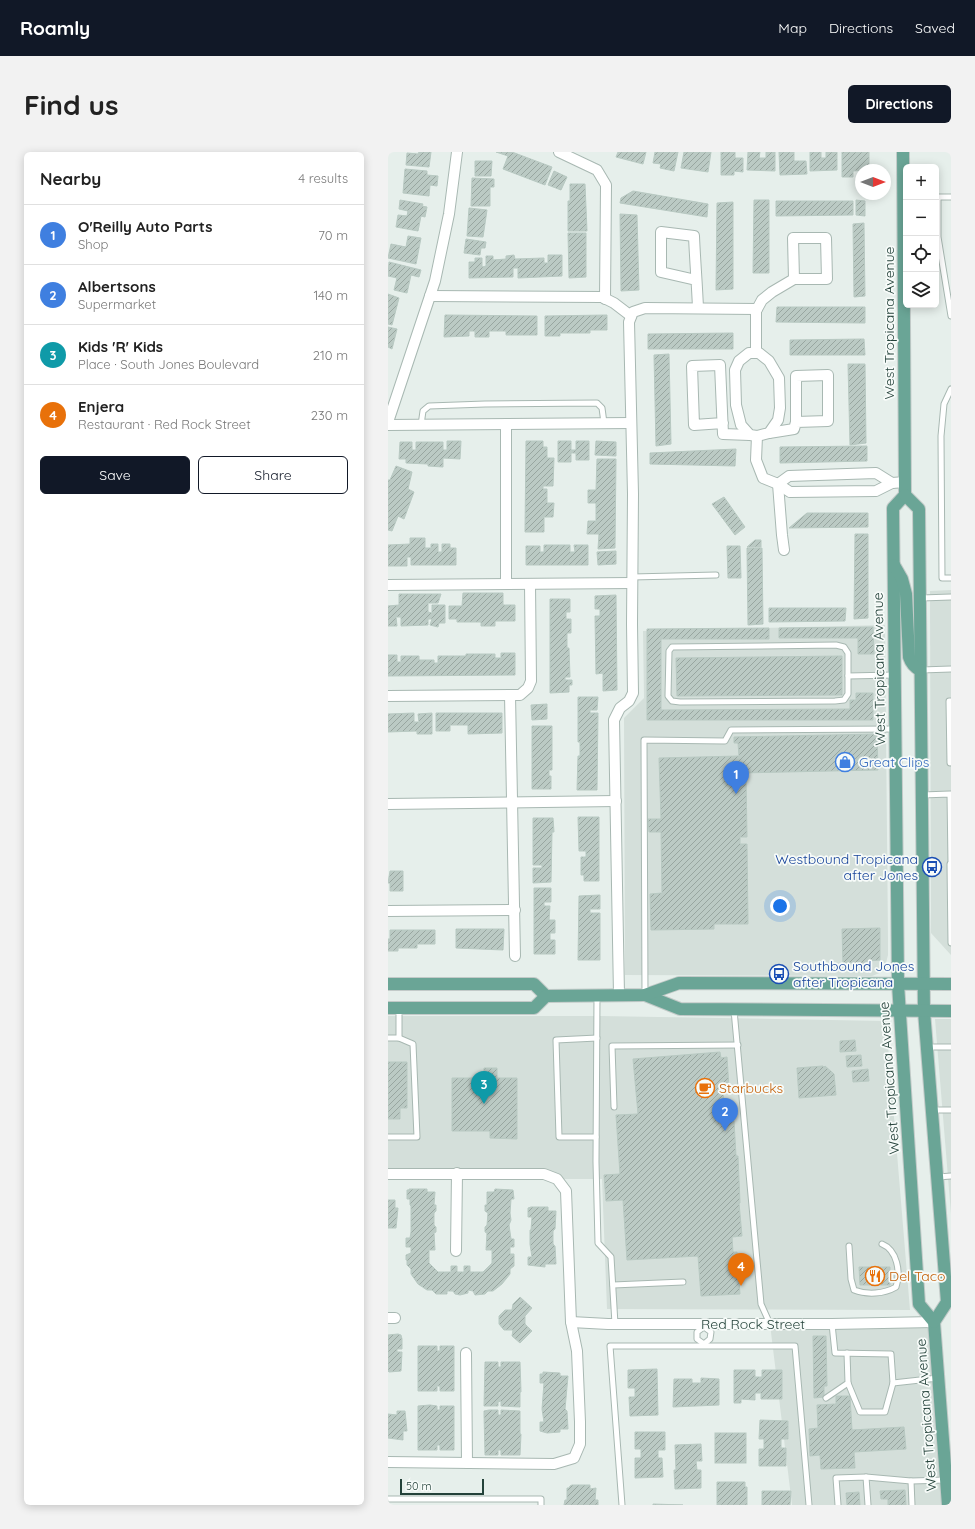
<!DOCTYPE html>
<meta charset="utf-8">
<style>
body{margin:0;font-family:Quicksand,sans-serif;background:#f2f2f2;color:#222}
.controls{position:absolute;right:12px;top:12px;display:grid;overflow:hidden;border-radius:6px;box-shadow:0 2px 10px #0003}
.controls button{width:36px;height:36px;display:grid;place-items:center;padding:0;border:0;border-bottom:1px solid #e0e0e0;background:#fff;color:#222;font:20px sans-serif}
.compass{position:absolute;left:467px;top:12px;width:36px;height:36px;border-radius:50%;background:#fff;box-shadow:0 2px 10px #0003;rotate:90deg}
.scale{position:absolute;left:12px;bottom:10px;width:84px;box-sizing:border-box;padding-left:4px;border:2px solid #24423a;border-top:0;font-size:11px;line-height:14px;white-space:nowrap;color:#24423a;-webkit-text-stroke:3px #f7fbf9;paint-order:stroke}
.you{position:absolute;left:392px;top:754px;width:14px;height:14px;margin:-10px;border:3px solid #fff;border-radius:50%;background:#1a73e8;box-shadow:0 0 0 6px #1a73e833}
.badge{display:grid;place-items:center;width:26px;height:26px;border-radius:50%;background:#111827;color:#fff;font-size:13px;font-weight:700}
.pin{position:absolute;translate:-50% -33px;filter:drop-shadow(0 1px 2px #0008)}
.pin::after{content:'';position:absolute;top:21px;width:14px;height:12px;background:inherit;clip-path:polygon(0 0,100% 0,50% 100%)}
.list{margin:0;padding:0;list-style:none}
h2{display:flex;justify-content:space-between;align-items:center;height:52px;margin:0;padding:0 16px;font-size:17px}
h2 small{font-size:13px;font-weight:400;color:#767676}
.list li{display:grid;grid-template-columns:26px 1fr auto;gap:12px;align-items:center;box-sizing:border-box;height:60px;padding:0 16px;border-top:1px solid #e0e0e0}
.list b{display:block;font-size:15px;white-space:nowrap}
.list p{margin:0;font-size:13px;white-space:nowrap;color:#767676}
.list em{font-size:13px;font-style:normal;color:#767676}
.actions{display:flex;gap:8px;padding:12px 16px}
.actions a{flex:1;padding:9px 0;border:1px solid #111827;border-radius:6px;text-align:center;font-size:14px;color:#111827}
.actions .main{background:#111827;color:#fff}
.icon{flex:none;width:22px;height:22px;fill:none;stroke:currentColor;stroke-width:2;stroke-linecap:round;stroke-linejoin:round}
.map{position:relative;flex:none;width:563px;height:1353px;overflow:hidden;border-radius:6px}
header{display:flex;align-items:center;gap:24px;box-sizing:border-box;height:56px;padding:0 20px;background:#111827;color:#fff}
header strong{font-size:19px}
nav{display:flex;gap:22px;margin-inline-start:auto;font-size:14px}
.intro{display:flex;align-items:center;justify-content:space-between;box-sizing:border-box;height:96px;padding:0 24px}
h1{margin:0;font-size:28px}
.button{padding:10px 18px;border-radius:6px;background:#111827;color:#fff;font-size:14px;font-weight:700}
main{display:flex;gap:24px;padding:0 24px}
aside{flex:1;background:#fff;border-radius:6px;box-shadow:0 2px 10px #0003}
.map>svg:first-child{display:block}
</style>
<header>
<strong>Roamly</strong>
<nav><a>Map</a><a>Directions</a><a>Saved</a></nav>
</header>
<div class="intro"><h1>Find us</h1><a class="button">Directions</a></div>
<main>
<aside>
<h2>Nearby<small>4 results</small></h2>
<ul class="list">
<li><span class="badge" style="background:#3f7fe0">1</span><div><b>O'Reilly Auto Parts</b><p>Shop</p></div><em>70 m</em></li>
<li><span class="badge" style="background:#3f7fe0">2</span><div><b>Albertsons</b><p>Supermarket</p></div><em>140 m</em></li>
<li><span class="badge" style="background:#0f9aa8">3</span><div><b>Kids 'R' Kids</b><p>Place · South Jones Boulevard</p></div><em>210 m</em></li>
<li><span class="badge" style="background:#e8710a">4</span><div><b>Enjera</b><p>Restaurant · Red Rock Street</p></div><em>230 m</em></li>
</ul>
<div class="actions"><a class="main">Save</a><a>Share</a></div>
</aside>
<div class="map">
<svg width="563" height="1353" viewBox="0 0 563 1353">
<defs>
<pattern id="building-hatch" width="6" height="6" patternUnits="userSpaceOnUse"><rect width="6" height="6" fill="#bbcac4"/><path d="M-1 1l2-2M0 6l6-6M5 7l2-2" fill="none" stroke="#98a6a0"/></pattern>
</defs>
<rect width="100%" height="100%" fill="#e6efeb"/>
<g fill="#d4dfda">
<path d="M563,438V803L543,781L542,439Z"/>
<path d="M497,473L500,787V803L497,815L494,820L484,824L237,823L236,566L256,546L255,479Z"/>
<path d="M0,864H213L498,869L522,1158L219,1157L214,1027H0Z"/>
<path d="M547,867H563V1062Z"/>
<path d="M382,1172H546L559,1353H404Z"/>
</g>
<g fill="url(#building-hatch)" stroke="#b8c9c2">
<path d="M31,0H43L41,15L18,13L19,1L30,2Z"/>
<path d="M108,0H124L164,15L157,33L115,17L120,4Z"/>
<path d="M230,0H258L255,12L228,5Z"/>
<path d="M267,0H290L286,19L272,16L273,12L265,11Z"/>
<path d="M296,0H323L320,20L293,16Z"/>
<path d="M333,0H347V6H355V20L346,19V23H333Z"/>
<path d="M360,0H372L371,6H378V0H387V19L359,18Z"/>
<path d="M391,0H406V9H418L419,22L392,23Z"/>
<path d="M422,0H433V6H438V0H449V18L422,19Z"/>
<path d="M454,0H481V18L465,19V25H454Z"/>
<path d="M87,9H104L103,24H87Z"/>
<path d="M17,17L39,19V23L50,24L49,34L42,33L41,44L15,41Z"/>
<path d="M166,19L179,25L173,38L160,33Z"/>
<path d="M84,26L106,27V35H102V54H83Z"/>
<path d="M182,32H197L199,79H180V49H182Z"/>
<path d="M245,39L320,52L319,65L232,51L233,46Z"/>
<path d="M12,48L35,52L34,54L39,55L37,65L33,64L30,79L8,75L10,63L19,64L20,59L11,57Z"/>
<path d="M366,48H381V121H365Z"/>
<path d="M468,48L477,49V64L468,63Z"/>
<path d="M388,49H465V63L388,64Z"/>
<path d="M345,50V137L328,138L329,51Z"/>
<path d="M81,56L99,58L95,85L79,84Z"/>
<path d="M232,62L249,63L251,138L233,139Z"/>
<path d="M476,71L477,144L466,145L465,72Z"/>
<path d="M180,81H198V125L181,126Z"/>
<path d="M20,84L33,86L28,112L0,106L3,92L18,95Z"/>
<path d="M78,87L98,90L97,96H93L92,103L76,101Z"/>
<path d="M126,103L127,107L156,106V111H160V103H174V124L130,126V116H125V125L81,126V110H87V106H94V115L98,114V104H105V108L118,107V104Z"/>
<path d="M1,110L33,118L31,125L23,123L19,141L6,138L9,126L0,124Z"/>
<path d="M0,142L11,146L4,173L0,172Z"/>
<path d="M389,155H477V171L388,170Z"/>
<path d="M57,163L149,164V183H118V179H101V185H87V179H81V184L56,185Z"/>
<path d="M219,163V178H202V181H172V184H157V164Z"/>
<path d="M0,175L9,177L4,197L0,195Z"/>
<path d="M345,181V197H260V182Z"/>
<path d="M476,187L477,203H402V188Z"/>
<path d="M281,202L283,292L268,294L266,203Z"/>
<path d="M460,212H477L478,291L462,293Z"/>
<path d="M59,289H73L72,307L55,306V315L40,314V312L18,311V307H11L12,290H24V298H28V290H55V298H59Z"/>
<path d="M138,289H155V295H159V306H166L165,334H155V337H159V351H166L165,365H156V380H137Z"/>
<path d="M170,289H183V298H188V289H201V308H188V301H183V310H170Z"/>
<path d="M208,289L228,290V304L207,303Z"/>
<path d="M479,294V309L392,311V295Z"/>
<path d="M348,297L347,314L262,312V301Z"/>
<path d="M209,307H228L227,396L210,397L211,382H199L200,369H208V351H200V338H208Z"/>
<path d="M8,314L24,320L20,337L26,340L16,367L10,364L4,379L0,378V328H2Z"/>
<path d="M336,345L357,375L347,383L324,352Z"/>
<path d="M419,361H480V375L401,376Z"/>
<path d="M467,382H480V466L466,467Z"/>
<path d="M22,386H37V396H43V392H50V400H54V392H62V396H68V413H23V405H19V414H0V393L22,392Z"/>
<path d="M367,388H373V395H359Z"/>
<path d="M156,393H182V400H187L186,393H200V413H138V394H152V400H156Z"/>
<path d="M339,394H352L353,426H340Z"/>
<path d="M359,396H374L375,472L360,473Z"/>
<path d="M228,399V412L210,413L209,400Z"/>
<path d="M75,441H115V453H127V469H107V474H93V470H69V467H61V454H74Z"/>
<path d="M11,442H53L50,451H40V460L44,461V453H57V471H51L50,475L42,473L44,467H40V473L13,474V465H8L9,474H0V454L11,453Z"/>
<path d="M228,443L229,538L215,539V521L208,522L207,464H212V457H207V444Z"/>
<path d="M162,447H182V460H178V467H183V481H179V496H181L182,525H177V528H184V533H181V540L162,541Z"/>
<path d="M381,456H458L457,469L381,470Z"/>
<path d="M485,475L486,502H470V486H391V476Z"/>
<path d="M381,476V487H273V558L462,557V548H468V541H485V568H259V477Z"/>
<path d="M113,501H127V523L0,524V503H9V510H13V504H31V508H46V511H50V504H78V502H107V506H113Z"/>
<path d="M454,504V543L289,544L288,506Z"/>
<path d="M190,545H210L209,558H202V561H210L209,638H189L190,604H192V590H190Z"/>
<path d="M159,552V567L144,568L143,553Z"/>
<path d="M26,561V570H31L30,562L44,561V582H29V579L0,580V562Z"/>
<path d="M48,561H114V581L80,582V573H62V579H48Z"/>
<path d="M144,574H164V618H161V624H163V637H144Z"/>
<path d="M489,582L490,618L352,621V626H358L359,685H352V692H359L360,772H326V777L263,778L262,742L274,741L273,680H261L260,667H273L271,606L351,604L350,591H346V585Z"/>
<path d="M190,665H211V729H196V723H193V705H198V699H191Z"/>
<path d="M145,666H165L166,680H164L163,730L145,731V716H154V713H145Z"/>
<path d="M2,719H15V739H2V731H0Z"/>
<path d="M146,736H163V750H156V754H162L161,768H167V781H162V788H167V802H146Z"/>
<path d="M212,743V757H202V761H212V808H190L191,744Z"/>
<path d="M492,776V808L480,809V813H455L454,777Z"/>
<path d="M68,777H116L115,798L68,796Z"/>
<path d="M2,778H47V792H29V796H10V799H0V787H2Z"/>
<path d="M467,888L468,899L452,900V889Z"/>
<path d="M332,900L333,906L339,905L341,936H335L337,970L346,969L348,1004H350L352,1051H351L354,1084L344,1085L345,1100H349L352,1142L313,1144L310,1104L239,1108L235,1048L218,1049L216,1023L232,1022L228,963L250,962L245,907Z"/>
<path d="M473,903L474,914L459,915L458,904Z"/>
<path d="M0,910H19V956H12V967H0Z"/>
<path d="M435,914L436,915L437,914L446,922L448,943L411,946L409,916Z"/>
<path d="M96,916H109V926H129V987L102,986V979H64V926H96Z"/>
<path d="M480,917L481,929L465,930L464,919Z"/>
<path d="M21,1037H39V1040H47L46,1053H48V1059L46,1061V1073L48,1075V1080L46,1081L47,1098H41V1111L50,1120H63V1114H69V1120H76V1114H82V1120H95L104,1111V1098H98L99,1081L97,1080V1075L99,1073L100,1061L97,1059V1053H99V1040H106L107,1037L125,1038L126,1047H123L122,1061L123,1068L121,1073L123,1087H126V1095H122V1102H126V1114L122,1117V1122L114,1132L105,1139H100L97,1142L87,1143L85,1139L80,1138V1141L72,1143L67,1142L65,1139H59V1142H48L44,1138H39L30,1132L23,1122V1117L19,1113V1108H18V1103L23,1101V1095H18V1086H22L23,1080V1054L22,1053V1047H19V1038H21Z"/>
<path d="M0,1048H7V1056H10L8,1076H0Z"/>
<path d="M143,1055H160V1059H168L167,1077L165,1079V1092L167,1094L168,1112H157V1115L140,1113V1105H144L142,1092V1078H143L144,1065H140V1056Z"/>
<path d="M471,1115H502V1133H472Z"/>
<path d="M132,1145L144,1156L137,1164V1172L144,1179L132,1191L124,1184L125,1178H116L111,1172V1164L117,1158H124L125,1152Z"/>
<path d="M10,1182L13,1183L14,1187V1197H9V1200H14L13,1219L1,1220L0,1219V1183Z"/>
<path d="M425,1184H438L439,1234H436V1245L426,1246Z"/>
<path d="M30,1194H49V1199H52V1194H66V1239H52V1234H49V1239H30Z"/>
<path d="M97,1210H110V1215H113V1210H132L133,1240H132V1255L113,1254V1249L110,1250V1254H96Z"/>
<path d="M269,1217L270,1263L242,1264L241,1245H247V1236H240V1218Z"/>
<path d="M346,1218H367V1225H374V1218H394V1247H373V1241H367V1248L353,1247V1251H346Z"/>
<path d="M155,1220L172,1221V1224H180L177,1257L179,1259L180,1277H172V1280L159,1281L152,1279V1270H156L154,1257L156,1231H152V1222H155Z"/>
<path d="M313,1226L331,1227V1253L285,1255L286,1227H304V1231H313Z"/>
<path d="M448,1244H462L464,1278L516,1275L518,1297L466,1300L467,1316L433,1317L432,1303L422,1304L421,1277L430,1276L429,1253L448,1252Z"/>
<path d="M42,1253L49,1254V1258H52V1254H66V1298H52V1293H49V1298H30V1254Z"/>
<path d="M101,1258H110V1263H113V1258L132,1259V1282H133L132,1303H113V1298H110V1303H97L96,1262V1259Z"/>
<path d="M9,1259H17L19,1279H15V1288L0,1286V1262L9,1263Z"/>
<path d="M372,1268L400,1269V1287H393V1296H398V1314H371V1297H376V1287H371Z"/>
<path d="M247,1280H277V1298H270V1306H274L275,1325L247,1326V1306H253V1297H247Z"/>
<rect x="327" y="1281" width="31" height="30"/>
<path d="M313,1292L314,1309H308L309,1318H313V1336L287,1337L286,1318H288L287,1293Z"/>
<path d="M329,1330H357V1335H359V1353H329Z"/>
<path d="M184,1333H202V1337L208,1336L207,1348H210V1353H176L177,1348H179V1336H181L182,1334Z"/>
<path d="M517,1338L518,1353H500V1347H493L492,1339Z"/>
<path d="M374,1339H403L402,1353H374Z"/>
<path d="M471,1340L472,1353H459L458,1341Z"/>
<path d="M265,1352L295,1353H265Z"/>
</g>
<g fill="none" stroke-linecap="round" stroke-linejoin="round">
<defs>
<g id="lane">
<path d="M563,45H550V85L563,164"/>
<path d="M563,237L556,252L553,284L554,426H563"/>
<path d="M33,273L35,259L41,254L97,252L209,251L214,256L216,271"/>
<path d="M244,425L328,423"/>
<path d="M533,446L563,445"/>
<path d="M448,493L456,495L460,501V542L456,548L447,549L292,550L284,549L280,544L281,499L284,495Z"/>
<path d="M533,518L563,517"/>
<path d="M460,524L506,523"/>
<path d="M562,611L561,549H563"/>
<path d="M534,643L562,642L563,712"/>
<path d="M562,712L563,791"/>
<path d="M257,843L256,588L337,589L343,578L507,577"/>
<path d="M209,844L208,1010L210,1091L223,1105L227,1172"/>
<path d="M11,857V886"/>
<path d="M346,858L373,1152L382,1172"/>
<path d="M0,886H11L25,892L29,985H0"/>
<path d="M540,895H563"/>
<path d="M226,955L224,894L350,893"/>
<path d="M544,958H563"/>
<path d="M208,985H171L168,888L209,886"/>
<path d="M550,1025L563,1024"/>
<path d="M461,1094L463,1127L466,1138C479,1143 496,1142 508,1135C513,1120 509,1098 494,1092"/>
<path d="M225,1133L295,1130"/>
<path d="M444,1172L447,1201L503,1202L505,1231L550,1226"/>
<path d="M316,1175L323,1180L322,1187L316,1192L309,1187V1180Z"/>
<path d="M460,1231L472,1260H497L505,1231"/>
<path d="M438,1246L460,1231L459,1201"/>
<path d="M478,1325L480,1353"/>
<path d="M523,1329L524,1353"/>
<path d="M0,1347H153V1353"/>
<path d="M234,1353L222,1194H407L421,1353"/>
<path d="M450,1353L448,1326L478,1325L523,1329L558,1328"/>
</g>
<g id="street">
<path d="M171,0L209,18L218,33L217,147"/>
<path d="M308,128L273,120V80L306,84C307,108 309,132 310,156"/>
<path d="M42,144L214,145L226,151L243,164"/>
<path d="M361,201H371L381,209L391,226L392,256L390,268L381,281L369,284L362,283L353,273L348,253L347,218L351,209Z"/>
<path d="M368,201V159L374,148L384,140L406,127H439L438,86H405L406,127"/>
<path d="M0,270L47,129L61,62L69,0"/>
<path d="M335,271L306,273L304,214L332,213L335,282L362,283"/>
<path d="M118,272V432"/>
<path d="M0,273L243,271"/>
<path d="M381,281L406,277L408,270V224L440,223V269L408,270"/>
<path d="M369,284L368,308L375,326L390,332L402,340L488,339L504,331L517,330"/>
<path d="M390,332L401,324L488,321L504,331"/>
<path d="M390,332L394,383L396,398"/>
<path d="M0,433L244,431"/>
<path d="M122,543L127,804"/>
<path d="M0,544L132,543L140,536L143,529L142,432"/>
<path d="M0,652L228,649"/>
<path d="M0,759L127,758"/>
<path d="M231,843L226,568L232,556L241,549L245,541L244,472L245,342L241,170L245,160L257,156L369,157"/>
<path d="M0,1022H156L169,1027L178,1039L183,1170L189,1199L192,1270V1292L186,1306L166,1312L0,1310"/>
<path d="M68,1099L69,1021"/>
<path d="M0,1166H7"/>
<path d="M183,1170L220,1172H444L546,1170"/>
<path d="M78,1201L79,1311"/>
</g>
<g id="primary">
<path d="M515,0L517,343L505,356L510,832L531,1152L546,1170L560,1353"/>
<path d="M517,343L531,357L536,859L559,1150L546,1170"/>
<path d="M506,413L514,427L518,442L521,505C523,511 526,515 532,518"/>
<path d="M0,832H146L158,844"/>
<path d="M257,843L292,857L563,859"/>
<path d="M0,856H146L158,844L257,843L291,831L563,832"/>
</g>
</defs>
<use href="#lane" stroke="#a8b8b2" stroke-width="7"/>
<use href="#street" stroke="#a8b8b2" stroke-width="12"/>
<use href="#primary" stroke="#c2cac8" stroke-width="14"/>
<use href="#lane" stroke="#fff" stroke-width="5"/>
<use href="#street" stroke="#fff" stroke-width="10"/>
<use href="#primary" stroke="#6aa596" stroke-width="12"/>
</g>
<defs>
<symbol id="shop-ring" viewBox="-11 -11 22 22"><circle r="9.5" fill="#f7fbf9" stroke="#3f7fe0" stroke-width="1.5"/><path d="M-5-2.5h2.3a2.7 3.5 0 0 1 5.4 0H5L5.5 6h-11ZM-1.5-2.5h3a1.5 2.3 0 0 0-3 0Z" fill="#3f7fe0"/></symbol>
<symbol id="bus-ring" viewBox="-11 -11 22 22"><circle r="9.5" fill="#f7fbf9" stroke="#1a4fb4" stroke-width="1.5"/><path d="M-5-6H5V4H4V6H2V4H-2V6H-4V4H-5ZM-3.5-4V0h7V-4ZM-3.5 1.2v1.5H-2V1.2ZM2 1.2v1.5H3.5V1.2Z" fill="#1a4fb4"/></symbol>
<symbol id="cafe-ring" viewBox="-11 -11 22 22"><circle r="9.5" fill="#f7fbf9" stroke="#e8710a" stroke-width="1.5"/><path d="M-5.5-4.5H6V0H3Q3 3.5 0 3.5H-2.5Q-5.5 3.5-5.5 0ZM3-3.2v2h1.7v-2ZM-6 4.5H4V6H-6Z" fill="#e8710a"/></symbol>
<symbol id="restaurant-ring" viewBox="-11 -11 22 22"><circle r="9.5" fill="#f7fbf9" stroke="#e8710a" stroke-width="1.5"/><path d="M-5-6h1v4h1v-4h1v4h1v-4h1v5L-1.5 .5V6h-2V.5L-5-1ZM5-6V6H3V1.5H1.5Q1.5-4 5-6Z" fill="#e8710a"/></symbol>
</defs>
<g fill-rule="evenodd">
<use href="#shop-ring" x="446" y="599" width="22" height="22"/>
<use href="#bus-ring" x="533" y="704" width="22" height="22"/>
<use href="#bus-ring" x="380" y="811" width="22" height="22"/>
<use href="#cafe-ring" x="306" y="925" width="22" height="22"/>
<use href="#restaurant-ring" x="476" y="1113" width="22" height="22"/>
</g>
<g text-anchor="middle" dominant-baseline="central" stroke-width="3.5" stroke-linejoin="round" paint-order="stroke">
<g font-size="14" fill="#24423a" stroke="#f7fbf9">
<text transform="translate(501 171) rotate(-90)">West Tropicana Avenue</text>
<text transform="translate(491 517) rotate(-91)">West Tropicana Avenue</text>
<text transform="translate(501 926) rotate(-94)">West Tropicana Avenue</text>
<text x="365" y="1172">Red Rock Street</text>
<text transform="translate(538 1263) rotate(-94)">West Tropicana Avenue</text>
</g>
<g font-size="14" fill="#366cbe" stroke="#f7fbf9" text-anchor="start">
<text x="471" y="610">Great Clips</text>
</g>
<g font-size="14" fill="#164399" stroke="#f7fbf9" text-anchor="end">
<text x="530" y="707">Westbound Tropicana<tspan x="530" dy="16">after Jones</tspan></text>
<text x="405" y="814" text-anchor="start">Southbound Jones<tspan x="405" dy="16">after Tropicana</tspan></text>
</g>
<g font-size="14" fill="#c56008" stroke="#f7fbf9" text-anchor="start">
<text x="331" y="936">Starbucks</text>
<text x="501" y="1124">Del Taco</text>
</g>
</g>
</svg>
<div class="controls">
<button>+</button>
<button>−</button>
<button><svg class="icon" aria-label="locate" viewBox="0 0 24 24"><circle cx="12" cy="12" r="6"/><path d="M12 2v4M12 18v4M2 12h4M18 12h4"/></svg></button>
<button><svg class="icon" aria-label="layers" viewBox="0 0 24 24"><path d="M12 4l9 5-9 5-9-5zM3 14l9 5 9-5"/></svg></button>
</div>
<svg class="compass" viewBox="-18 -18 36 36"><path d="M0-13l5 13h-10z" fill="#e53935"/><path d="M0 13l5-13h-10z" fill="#767676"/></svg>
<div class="scale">50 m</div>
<div class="you"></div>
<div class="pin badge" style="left:348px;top:642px;background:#3f7fe0">1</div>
<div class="pin badge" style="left:337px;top:979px;background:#3f7fe0">2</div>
<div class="pin badge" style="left:96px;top:952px;background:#0f9aa8">3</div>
<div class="pin badge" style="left:353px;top:1134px;background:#e8710a">4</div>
</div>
</main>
